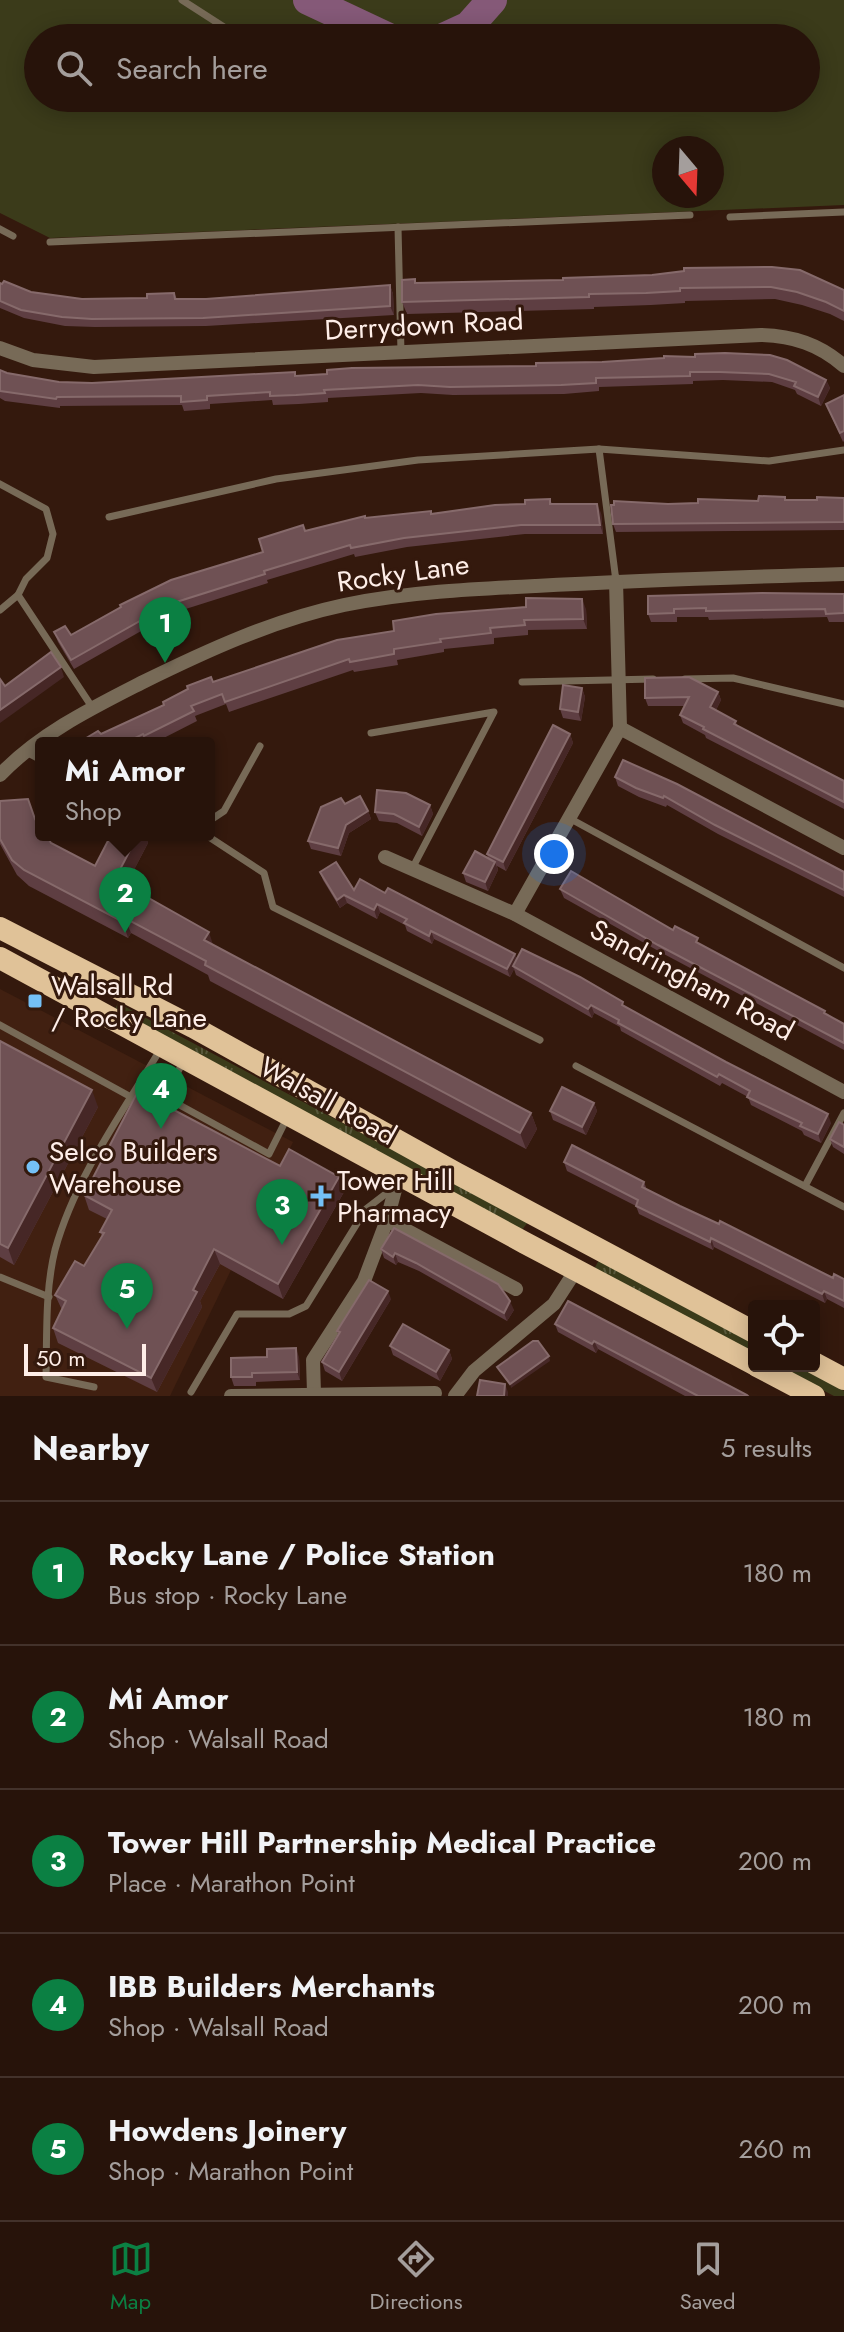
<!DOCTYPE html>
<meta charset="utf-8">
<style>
body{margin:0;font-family:Jost,sans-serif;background:#332018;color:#f1f3f6}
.controls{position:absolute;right:24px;bottom:24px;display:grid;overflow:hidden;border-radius:8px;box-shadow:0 4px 20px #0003}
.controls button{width:72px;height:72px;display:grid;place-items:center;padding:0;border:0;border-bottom:2px solid #43322b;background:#27130a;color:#f1f3f6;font:40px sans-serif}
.compass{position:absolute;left:652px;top:136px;width:72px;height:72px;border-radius:50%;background:#27130a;box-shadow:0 4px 20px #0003;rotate:161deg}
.scale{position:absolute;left:24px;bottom:20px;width:122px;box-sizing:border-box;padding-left:8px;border:4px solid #feeee8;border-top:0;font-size:22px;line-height:28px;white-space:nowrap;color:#feeee8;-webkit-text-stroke:6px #34190d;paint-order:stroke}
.you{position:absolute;left:554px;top:854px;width:28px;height:28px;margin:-20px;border:6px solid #fff;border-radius:50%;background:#1a73e8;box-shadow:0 0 0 12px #1a73e833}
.badge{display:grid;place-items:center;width:52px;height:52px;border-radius:50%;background:#0b8043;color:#fff;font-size:26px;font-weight:700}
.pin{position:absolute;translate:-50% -66px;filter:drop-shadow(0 2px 4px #0008)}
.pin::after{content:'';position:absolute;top:42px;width:28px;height:24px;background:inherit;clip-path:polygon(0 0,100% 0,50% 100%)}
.popup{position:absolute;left:35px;top:737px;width:180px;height:104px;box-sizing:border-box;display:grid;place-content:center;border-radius:8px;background:#27130a;filter:drop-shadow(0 2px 6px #0005);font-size:26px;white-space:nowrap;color:#a49e9c}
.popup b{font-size:30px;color:#f1f3f6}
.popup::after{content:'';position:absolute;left:50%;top:100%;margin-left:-16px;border:16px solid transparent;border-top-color:#27130a}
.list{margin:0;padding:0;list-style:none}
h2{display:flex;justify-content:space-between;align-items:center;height:104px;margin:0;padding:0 32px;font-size:34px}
h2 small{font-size:26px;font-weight:400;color:#a49e9c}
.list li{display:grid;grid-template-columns:52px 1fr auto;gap:24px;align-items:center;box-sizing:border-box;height:144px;padding:0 32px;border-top:2px solid #43322b}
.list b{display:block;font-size:30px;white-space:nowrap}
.list p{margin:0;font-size:26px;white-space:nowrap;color:#a49e9c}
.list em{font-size:26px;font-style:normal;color:#a49e9c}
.icon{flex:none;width:44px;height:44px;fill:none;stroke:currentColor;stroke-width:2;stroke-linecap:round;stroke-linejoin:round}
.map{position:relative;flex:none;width:844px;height:1396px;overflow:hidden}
.search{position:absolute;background:#27130a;box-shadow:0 4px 20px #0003;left:24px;right:24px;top:24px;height:88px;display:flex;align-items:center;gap:20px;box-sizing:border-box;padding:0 28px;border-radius:44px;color:#a49e9c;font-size:30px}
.sheet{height:824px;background:#27130a}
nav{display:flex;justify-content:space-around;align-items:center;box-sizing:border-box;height:112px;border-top:2px solid #43322b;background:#27130a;font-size:22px;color:#a49e9c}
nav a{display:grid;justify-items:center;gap:4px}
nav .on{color:#0b8043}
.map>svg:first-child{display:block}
</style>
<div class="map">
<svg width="844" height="1396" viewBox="0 0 844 1396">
<defs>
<pattern id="grass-tufts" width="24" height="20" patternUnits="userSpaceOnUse" patternTransform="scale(2)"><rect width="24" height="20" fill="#3b3b1a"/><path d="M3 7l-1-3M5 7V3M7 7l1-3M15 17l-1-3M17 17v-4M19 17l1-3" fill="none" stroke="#58583b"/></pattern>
</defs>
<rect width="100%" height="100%" fill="#34190d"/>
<path fill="#412011" d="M0,989L293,1142L170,1396H0Z"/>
<g fill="url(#grass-tufts)">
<path d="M118,1003L528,1222L522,1230L114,1011Z"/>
<path d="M599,1260L754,1343V1354L594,1269Z"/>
<path d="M777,1366H798L844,1391V1396H834Z"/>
</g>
<path fill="#3b3b1a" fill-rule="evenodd" d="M0,0H844V205L50,238L0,213ZM38,38H806V98H38ZM664,148H712V196H664Z"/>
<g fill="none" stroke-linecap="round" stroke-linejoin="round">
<g stroke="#855978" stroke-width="30">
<path d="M308,0L389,38"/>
<path d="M443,38L469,26L492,0"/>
</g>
<g stroke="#776a57" stroke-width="7">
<path d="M182,0L241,38"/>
<path d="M730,217L844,212"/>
<path d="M398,227L401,352"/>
<path d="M0,229L13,236"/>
<path d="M50,242L690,215"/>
<path d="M599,449L769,461L844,450"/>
<path d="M0,484L46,509L53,534L47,558L26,579L18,595"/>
<path d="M109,517L276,479L418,460L599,449L616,581"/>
<path d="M0,610L18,595L92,707"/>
<path d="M685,679L733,678L844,704"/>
<path d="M522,682L653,679"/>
<path d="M371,733L494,712L413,867"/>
<path d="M26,752L41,760"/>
<path d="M569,818L844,968"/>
<path d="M209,821L224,811L260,746"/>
<path d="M206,835L264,873L273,907L540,1040"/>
<path d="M0,1025L131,1097"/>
<path d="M183,1062L165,1097L269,1154L288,1116"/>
<path d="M576,1066L844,1207"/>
<path d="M805,1186L844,1113"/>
<path d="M0,1277L49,1297"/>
<path d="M94,1387L46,1377C47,1336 45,1290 55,1250C75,1178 122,1113 160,1050"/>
<path d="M191,1392L237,1314H289L306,1306L366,1209L392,1189"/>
</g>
<g stroke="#776a57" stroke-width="14">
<path d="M0,348L33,360L94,367L761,335C793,336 819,344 844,366"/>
<path d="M620,728L844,848"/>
<path d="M0,775C39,734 92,708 141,683C206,651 273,620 344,605C407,592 472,589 536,586C639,580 741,577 844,574"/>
<path d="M385,857L515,914L844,1092"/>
<path d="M515,914L620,728L616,581"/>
<path d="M387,1220L516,1289"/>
<path d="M314,1393L313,1360L364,1281L387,1220L396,1186"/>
<path d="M231,1396L435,1393"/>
<path d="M455,1396L474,1371L554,1304L576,1270"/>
</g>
<g stroke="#e0c298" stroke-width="22">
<path d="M0,928L193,1027L456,1173L754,1332"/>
<path d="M0,958L525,1243L754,1364"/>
<path d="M814,1363L844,1379"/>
<path d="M757,1366L814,1396"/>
</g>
</g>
<g fill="#5e3e42">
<path d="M563,280L844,290V321L830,314L802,305L775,299L685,301V303L651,305L594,307V309L407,314L402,302L416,283Z"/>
<path d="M0,283L31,292L82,299L147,298L174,293L177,299H206L390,285L393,294L394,315L206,326L95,327L65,326L24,318L0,308Z"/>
<path d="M664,358L826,380L830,388L821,406L797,394L795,390L772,382L723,380L693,381V384L599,387V391L564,394L453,395L421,393L328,398V402L299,404L273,405L272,400L210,404V409L184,411L182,405L60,406V408L5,401L0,398V370L7,373L59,382L92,383L295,372L296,376L536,366Z"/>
<path d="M844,395V441L843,442L826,404Z"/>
<path d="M785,497L786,500L844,498V530L616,532L613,524L614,505L758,501Z"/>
<path d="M550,499L552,504L601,513L603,534H525L407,547L355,557L354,554L267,580L268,583L173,613L74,669L58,642L54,632L71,635L263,552L305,531L365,518L432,514L525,504Z"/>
<path d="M844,594V622H829L827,617L709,620L708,617H677V622H651L648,614V596Z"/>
<path d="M586,609L587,629L528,630V635L494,638V644L444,649V652L397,660L398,665L354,672L353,670L229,712L226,704L195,716L197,721L154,743H78L101,734L213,682L337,640Z"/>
<path d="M582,688L585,697L581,721L563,718L560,709Z"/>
<path d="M718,692L721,700L716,710L736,721L737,726L844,781V809L706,738L705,735L683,723L680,715L685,706H648L645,698Z"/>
<path d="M570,734L573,743L506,871L497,866L498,870L488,891L466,882L463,873L488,858L487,854Z"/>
<path d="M623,760L844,872V897L718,834L667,805L666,807L639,797L618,786L615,777Z"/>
<path d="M0,801L36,821L51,843L95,866L111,835H145L148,843L126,885L214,945L531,1113L537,1129L526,1149L210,981L208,975L131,933L128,938L29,886L17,875L0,844Z"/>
<path d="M345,804L368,811L371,819L349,833L341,856L311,849L308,841Z"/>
<path d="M430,805L433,814L422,836L397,823L379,821L375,812Z"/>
<path d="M320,872L354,890L385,893L515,954L517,959L625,1006L831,1123L821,1143L804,1135L802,1131L751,1105L748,1097L722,1083L720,1086L621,1031L620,1027L594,1013L592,1018L516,975L514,969L510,977L434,939L432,944L407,931L405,925L380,912L377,919L347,903L340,908L323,880Z"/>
<path d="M560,889L673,930L844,1024V1050L662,953L564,898Z"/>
<path d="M0,1041L98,1107L14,1265L0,1257Z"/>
<path d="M594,1103L597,1111L586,1135L553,1120L550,1111Z"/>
<path d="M844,1125V1154L833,1147L830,1139Z"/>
<path d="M564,1162L644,1182L647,1190L680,1206L833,1278L844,1279V1308L827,1299L825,1303L714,1247L713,1250L639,1214L636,1206L567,1171Z"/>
<path d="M280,1166L344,1192L283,1299L220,1264L200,1301L202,1307L157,1392L58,1343L53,1328L62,1310L55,1295L84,1266L102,1236L100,1232L107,1219L89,1210L84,1195Z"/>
<path d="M394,1228L514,1310L507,1321L419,1271L398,1262L396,1265L384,1258L381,1249Z"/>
<path d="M391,1299L342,1381L325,1371L322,1362L338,1334L337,1331Z"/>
<path d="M555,1324L748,1396H685L598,1349L596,1353L558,1332Z"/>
<path d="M390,1346L449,1350L452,1359L440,1381L393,1355Z"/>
<path d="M299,1357L300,1380L256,1382V1386H234L231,1377Z"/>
</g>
<g fill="#462726">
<path d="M390,285L393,294L394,315L390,306Z"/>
<path d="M826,380L830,388L821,406L818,397Z"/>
<path d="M597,504L601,513L603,534L600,525Z"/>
<path d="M582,599L586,609L587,629L583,619Z"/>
<path d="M61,667L64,677L0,723V710Z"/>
<path d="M582,688L585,697L581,721L578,712Z"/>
<path d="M718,692L721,700L713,716L710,707Z"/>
<path d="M570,734L573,743L506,871L503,862Z"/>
<path d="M430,805L433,814L422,836L419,827Z"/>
<path d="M368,811L371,819L349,833L341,856L338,848L346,825Z"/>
<path d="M138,835H145L148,843L121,895L115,879Z"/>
<path d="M495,862L498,870L488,891L485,882Z"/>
<path d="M344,895L347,903L340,908L337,900Z"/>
<path d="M377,904L380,912L377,919L374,910Z"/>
<path d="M125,918L131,933L128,938L123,922Z"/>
<path d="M431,931L434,939L432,944L429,936Z"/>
<path d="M209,932L214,948L204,940Z"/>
<path d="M515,954L518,962L513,966L514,969L510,977L507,969Z"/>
<path d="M591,1005L594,1013L592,1018L588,1009Z"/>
<path d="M92,1090L98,1107L14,1265L8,1248Z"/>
<path d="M594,1103L597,1111L586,1135L582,1127Z"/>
<path d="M531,1113L537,1129L526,1149L520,1133Z"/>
<path d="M828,1114L831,1123L821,1143L818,1134Z"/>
<path d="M339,1177L344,1192L283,1299L278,1284Z"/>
<path d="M711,1238L714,1247L713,1250L710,1242Z"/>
<path d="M214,1249L220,1264L200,1301L202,1307L157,1392L151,1378L193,1290Z"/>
<path d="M395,1253L398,1262L396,1265L393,1257Z"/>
<path d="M388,1291L391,1299L342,1381L339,1372Z"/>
<path d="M824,1291L827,1299L825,1303L822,1294Z"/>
<path d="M510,1301L514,1310L507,1321L504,1313Z"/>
<path d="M594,1341L598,1349L596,1353L592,1344Z"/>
<path d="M296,1348L299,1357L300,1380L297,1372Z"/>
<path d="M449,1350L452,1359L440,1381L436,1372Z"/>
<path d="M549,1356L550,1361L511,1388L510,1384Z"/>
<path d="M505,1384L508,1392V1396H504Z"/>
</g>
<g fill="#6f5154" stroke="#866a6b" stroke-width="2">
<path d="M772,267L800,270L844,290V311L826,302L797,292L771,287L680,288V291L646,293L589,294V297L402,302V280L415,279V283L563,280V278L652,275L684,271V268Z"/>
<path d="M4,281L31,292L82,299L147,298V294L174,293L175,299H206L390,285V306L203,318L92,319L62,317L21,310L0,301V283L2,284Z"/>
<path d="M725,353L770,355L787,360L826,380L818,397L794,386L796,382L769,374L720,372H690V376L596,378V383L561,385L450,387L418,385L324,390L325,393L296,395L270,396V392L238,394L207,396V400L181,402V396L57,397L56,399L0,391V370L7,373L59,382L92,383L295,372V376L327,374V370L352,368L536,366V363L602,362L664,358V356L695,357V354Z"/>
<path d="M844,395V431L840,433L826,404Z"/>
<path d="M759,496L785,497V500H817V497L844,498V522L613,524L611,505H614V501L668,504L698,503V499L758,501Z"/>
<path d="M550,499V504H597L600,525H521L404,538L351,548L350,545L264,571L265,574L170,604L71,660L54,632L65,626L71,635L121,607L120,605L171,580L263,552L259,539L303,525L305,531L365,516V518L431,511V514L495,505L525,504V500Z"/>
<path d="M762,593L844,594V613L826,614L825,609L706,611V608L674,609V613L648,614V596Z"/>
<path d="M526,598L582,599L583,619L524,620L525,625L490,628L491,633L440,639L441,642L394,649V654L350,662L349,659L225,702L222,694L191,706L194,711L144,736L143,734L125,743H78L98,731L101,734L164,705L163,702L188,689L187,686L211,677L213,682L337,640L394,631L393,621L436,614L526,607Z"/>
<path d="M51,652L61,667L0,710V679L5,686Z"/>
<path d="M689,677L718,692L710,707L736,721L734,724L844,781V802L703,729L704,727L680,715L689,697L645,698V678Z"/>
<path d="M563,685L582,688L578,712L560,709Z"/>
<path d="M553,725L570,734L503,862L487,854Z"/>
<path d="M623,760L677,784L844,872V890L715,825L664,796L663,798L636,788L615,777Z"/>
<path d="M377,790L406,793L430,805L419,827L394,814L375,812Z"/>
<path d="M360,796L368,811L346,825L338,848L308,841L321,807L341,798L345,804Z"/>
<path d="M28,799L35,819L41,828V835H46L51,843L95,866L111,835H138L115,879L209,932L204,940L531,1113L520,1133L205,965L206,961L125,918L123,922L24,870L12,860L0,839V801Z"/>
<path d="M475,851L495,862L485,882L463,873Z"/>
<path d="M336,862L354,890L360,879L385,893L388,888L515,954L507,969L431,931L429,936L404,923L407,919L377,904L374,910L344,895L337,900L320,872Z"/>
<path d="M571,871L673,930L675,926L698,938L696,942L825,1011L824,1013L844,1024V1043L658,945L560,889Z"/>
<path d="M522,949L580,977L623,1002L622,1005L726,1062L828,1114L818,1134L800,1126L802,1123L747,1097L750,1091L719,1074L717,1077L618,1023L619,1020L591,1005L588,1009L513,966Z"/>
<path d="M0,1041L92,1090L8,1248L0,1244Z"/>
<path d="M562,1087L594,1103L582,1127L550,1111Z"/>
<path d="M138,1091L280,1166L289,1149L339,1177L278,1284L214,1249L193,1290L197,1292L151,1378L53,1328L66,1301L55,1295L75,1261L84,1266L104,1233L100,1232L112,1210L84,1195Z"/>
<path d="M839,1122L844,1125V1147L830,1139Z"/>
<path d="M572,1145L644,1182L642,1187L680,1206L719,1224L720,1221L833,1278L834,1274L844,1279V1301L824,1291L822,1294L711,1238L710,1242L636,1206L638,1200L564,1162Z"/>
<path d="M394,1228L498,1284L510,1301L504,1313L416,1263L395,1253L393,1257L381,1249Z"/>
<path d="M369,1280L388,1291L339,1372L322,1362L340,1332L337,1331Z"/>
<path d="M568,1301L747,1395L748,1396H698L594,1341L592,1344L555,1324Z"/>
<path d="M403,1324L449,1350L436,1372L390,1346Z"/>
<path d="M533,1341H538L549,1356L510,1384L497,1367Z"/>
<path d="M296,1348L297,1372L252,1373V1377H231V1358L267,1357V1349Z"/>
<path d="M480,1380L505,1384L504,1396H477Z"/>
</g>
<g fill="#74c0f6" stroke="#34190d" stroke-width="3">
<rect x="27" y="993" width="16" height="16" rx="4"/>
<circle cx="33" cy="1167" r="8"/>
<path d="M317 1184h8v8h8v8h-8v8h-8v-8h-8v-8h8z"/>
</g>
<g text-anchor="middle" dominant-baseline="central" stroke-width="6" stroke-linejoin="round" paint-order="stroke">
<g font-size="28" fill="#feeee8" stroke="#34190d">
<text transform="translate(424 325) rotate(-3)">Derrydown Road</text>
<text transform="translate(403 573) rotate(-8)">Rocky Lane</text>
<text transform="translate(692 980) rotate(28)">Sandringham Road</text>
<text transform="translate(328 1101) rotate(29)">Walsall Road</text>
</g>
<g font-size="28" fill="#feeee8" stroke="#34190d" text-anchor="start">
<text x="51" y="985">Walsall Rd<tspan x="51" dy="32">/ Rocky Lane</tspan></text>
<text x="49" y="1151">Selco Builders<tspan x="49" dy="32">Warehouse</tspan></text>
<text x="337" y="1180">Tower Hill<tspan x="337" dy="32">Pharmacy</tspan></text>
</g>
</g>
</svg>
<div class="controls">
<button><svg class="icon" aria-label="locate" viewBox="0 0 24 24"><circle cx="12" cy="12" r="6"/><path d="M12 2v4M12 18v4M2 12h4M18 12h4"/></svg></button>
</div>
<svg class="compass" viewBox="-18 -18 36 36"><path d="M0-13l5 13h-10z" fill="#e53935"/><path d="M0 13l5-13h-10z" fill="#a49e9c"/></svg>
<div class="scale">50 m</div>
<div class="you"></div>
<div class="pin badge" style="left:165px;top:663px">1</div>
<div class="pin badge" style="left:125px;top:933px">2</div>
<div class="popup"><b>Mi Amor</b>Shop</div>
<div class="pin badge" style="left:282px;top:1245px">3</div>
<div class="pin badge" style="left:161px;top:1129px">4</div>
<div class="pin badge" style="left:127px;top:1329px">5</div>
<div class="search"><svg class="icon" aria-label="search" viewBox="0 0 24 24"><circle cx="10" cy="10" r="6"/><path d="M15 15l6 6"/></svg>Search here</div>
</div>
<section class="sheet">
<h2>Nearby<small>5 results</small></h2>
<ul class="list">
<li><span class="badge">1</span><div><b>Rocky Lane / Police Station</b><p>Bus stop · Rocky Lane</p></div><em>180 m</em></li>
<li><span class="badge">2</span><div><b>Mi Amor</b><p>Shop · Walsall Road</p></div><em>180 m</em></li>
<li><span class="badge">3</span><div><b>Tower Hill Partnership Medical Practice</b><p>Place · Marathon Point</p></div><em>200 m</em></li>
<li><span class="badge">4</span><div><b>IBB Builders Merchants</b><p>Shop · Walsall Road</p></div><em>200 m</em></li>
<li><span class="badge">5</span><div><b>Howdens Joinery</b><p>Shop · Marathon Point</p></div><em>260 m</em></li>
</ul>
</section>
<nav>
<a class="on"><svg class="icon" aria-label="map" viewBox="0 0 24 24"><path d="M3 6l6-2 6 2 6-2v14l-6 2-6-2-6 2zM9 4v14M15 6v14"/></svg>Map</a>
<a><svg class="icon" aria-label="directions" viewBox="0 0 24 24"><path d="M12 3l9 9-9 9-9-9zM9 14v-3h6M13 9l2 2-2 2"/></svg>Directions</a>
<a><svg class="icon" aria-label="saved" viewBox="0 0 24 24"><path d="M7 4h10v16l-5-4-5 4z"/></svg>Saved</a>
</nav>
